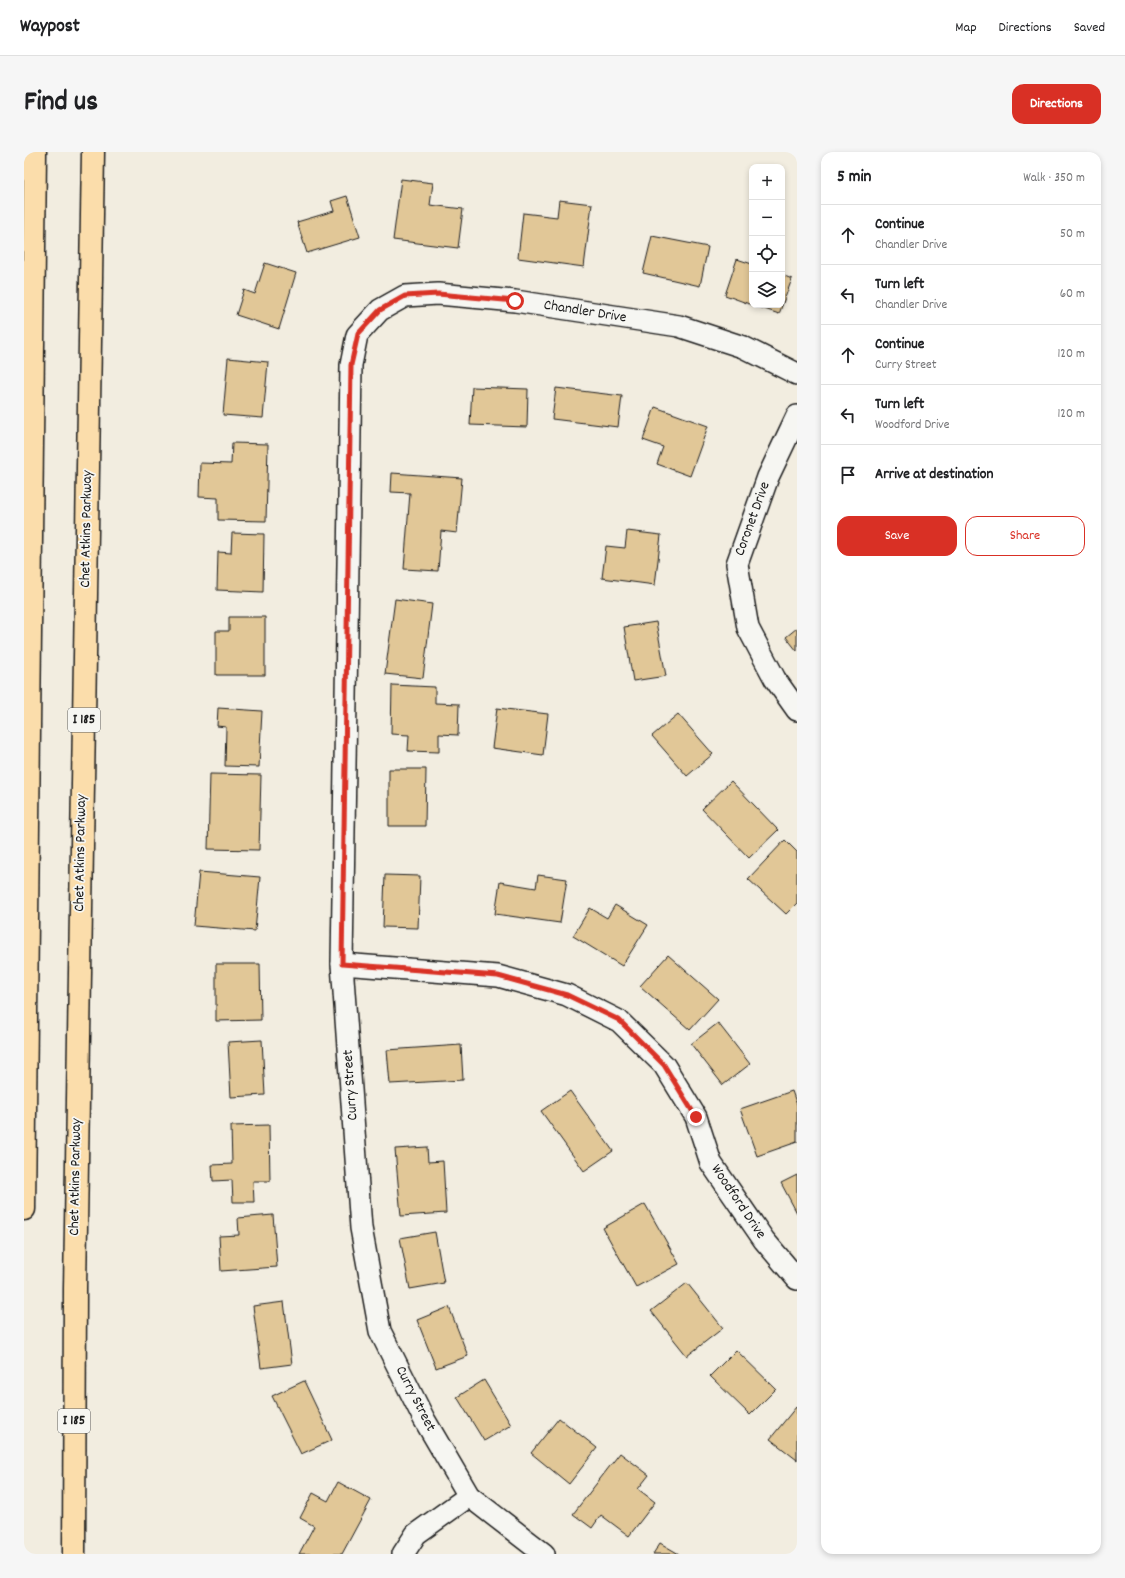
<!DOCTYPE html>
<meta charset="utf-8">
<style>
body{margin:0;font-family:Dekko,sans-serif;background:#f6f6f6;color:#202124}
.controls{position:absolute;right:12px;top:12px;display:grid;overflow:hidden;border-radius:8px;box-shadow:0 2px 6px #0003}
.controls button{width:36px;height:36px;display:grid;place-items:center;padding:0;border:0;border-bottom:1px solid #e0e0e0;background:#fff;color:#202124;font:20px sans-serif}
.stop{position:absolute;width:12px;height:12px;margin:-9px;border:3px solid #d93025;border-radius:50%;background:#fff}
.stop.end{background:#d93025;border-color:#fff;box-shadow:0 1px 4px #0008}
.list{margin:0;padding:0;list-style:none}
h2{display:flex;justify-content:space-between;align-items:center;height:52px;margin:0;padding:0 16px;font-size:17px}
h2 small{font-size:13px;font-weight:400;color:#757577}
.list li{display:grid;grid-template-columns:26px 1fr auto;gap:12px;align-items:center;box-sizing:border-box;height:60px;padding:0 16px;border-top:1px solid #e0e0e0}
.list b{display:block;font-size:15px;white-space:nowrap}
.list p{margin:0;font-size:13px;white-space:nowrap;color:#757577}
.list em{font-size:13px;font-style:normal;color:#757577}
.actions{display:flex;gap:8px;padding:12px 16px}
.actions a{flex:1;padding:9px 0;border:1px solid #d93025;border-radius:12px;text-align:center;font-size:14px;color:#d93025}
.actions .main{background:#d93025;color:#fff}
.icon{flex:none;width:22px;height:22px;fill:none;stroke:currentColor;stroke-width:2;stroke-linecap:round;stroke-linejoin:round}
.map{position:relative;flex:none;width:773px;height:1402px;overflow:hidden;border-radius:12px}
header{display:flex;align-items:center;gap:24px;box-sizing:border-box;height:56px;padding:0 20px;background:#fff;border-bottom:1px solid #e0e0e0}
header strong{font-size:19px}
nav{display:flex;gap:22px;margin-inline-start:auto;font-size:14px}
.intro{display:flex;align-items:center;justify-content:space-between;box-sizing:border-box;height:96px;padding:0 24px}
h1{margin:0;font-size:28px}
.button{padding:10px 18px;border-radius:12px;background:#d93025;color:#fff;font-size:14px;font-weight:700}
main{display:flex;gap:24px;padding:0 24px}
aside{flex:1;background:#fff;border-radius:12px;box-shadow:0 2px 6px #0003}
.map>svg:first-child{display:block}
</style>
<header>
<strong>Waypost</strong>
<nav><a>Map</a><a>Directions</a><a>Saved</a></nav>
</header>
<div class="intro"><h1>Find us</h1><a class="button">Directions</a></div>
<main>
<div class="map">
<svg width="773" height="1402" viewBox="0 0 773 1402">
<rect width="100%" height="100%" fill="#f2ede0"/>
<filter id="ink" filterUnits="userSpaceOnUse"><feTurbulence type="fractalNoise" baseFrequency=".025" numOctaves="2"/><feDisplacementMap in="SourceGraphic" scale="8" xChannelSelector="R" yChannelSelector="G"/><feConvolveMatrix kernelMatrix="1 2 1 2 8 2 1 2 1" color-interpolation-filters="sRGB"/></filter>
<g filter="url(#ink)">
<g fill="#e1c797" stroke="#1c1c1c">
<path d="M377,27L409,31L406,53L439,57L434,96L369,88Z"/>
<path d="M323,44L336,85L283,101L273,70L310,59L307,49Z"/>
<path d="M535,48L568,52L560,115L494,106L499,61L533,65Z"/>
<path d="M628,84L684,95L676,134L619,121Z"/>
<path d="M713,107L728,112V153L701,143Z"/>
<path d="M241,111L272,121L255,177L212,163L220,138L231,142Z"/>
<path d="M758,123L768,127L755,162L729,153H758Z"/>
<path d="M204,206L244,210L239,266L199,263Z"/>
<path d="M448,235L504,237L503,275L446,273Z"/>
<path d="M532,236L598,244L594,275L528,267Z"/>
<path d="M631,255L684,274L666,324L633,312L639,295L619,288Z"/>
<path d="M208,291L244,292L242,369L194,368V346L175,345L176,311L207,312Z"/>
<path d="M368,321L438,326L433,381L417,379L414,419L380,417L386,341L367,340Z"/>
<path d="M603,379L637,383L631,433L578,426L582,394L601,396Z"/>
<path d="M208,381L240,382L239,440L193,438L194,400L207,401Z"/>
<path d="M371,447L408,452L399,526L361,522Z"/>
<path d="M205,465H241V523H192V479H205Z"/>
<path d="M632,470L642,524L609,529L600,475Z"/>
<path d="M773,476V499L762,485Z"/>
<path d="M368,533L411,535V551L435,552L434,583L415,582V600L384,599L385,583L367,582Z"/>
<path d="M194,556L238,559L235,615L201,614L202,575L193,574Z"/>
<path d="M473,556L524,562L519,603L468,596Z"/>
<path d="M654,562L689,602L663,624L628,584Z"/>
<path d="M365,617H402L401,674H365Z"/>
<path d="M186,622L237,623L235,698L184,697Z"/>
<path d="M707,629L754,678L725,706L678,657Z"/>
<path d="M761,688L773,700V751L762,762L724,727Z"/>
<path d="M175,720L236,725L231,779L170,774Z"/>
<path d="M361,723L396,724L394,776L359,775Z"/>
<path d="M514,723L543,727L536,771L471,762L476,730L512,736Z"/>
<path d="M591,753L624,773L598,814L549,784L566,756L583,766Z"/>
<path d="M644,803L694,847L666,878L616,834Z"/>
<path d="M192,812H236L237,868L192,869Z"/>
<path d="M694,871L726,912L699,933L667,892Z"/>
<path d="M238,888L241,943L207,945L204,890Z"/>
<path d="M437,893L439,928L366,932L363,898Z"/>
<path d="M546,939L589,999L560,1019L517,959Z"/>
<path d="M768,939L773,953V990L733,1004L716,957Z"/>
<path d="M245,973L246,1029H229L230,1050H209L208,1028L189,1029L188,1013L208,1012L207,974Z"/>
<path d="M403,995L404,1010L419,1009L422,1061L377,1064L371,997Z"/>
<path d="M773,1023V1061L757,1031Z"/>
<path d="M621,1052L655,1112L612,1135L579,1076Z"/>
<path d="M249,1063L253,1115L197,1119L195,1084L215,1083L214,1066Z"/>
<path d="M411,1080L420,1131L386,1137L376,1086Z"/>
<path d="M663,1131L699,1176L663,1204L627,1159Z"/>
<path d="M260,1150L268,1212L237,1216L229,1154Z"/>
<path d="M425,1155L444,1204L412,1216L393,1168Z"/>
<path d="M712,1198L752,1237L726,1263L686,1224Z"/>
<path d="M460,1228L487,1273L460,1289L433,1245Z"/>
<path d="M280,1229L308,1288L277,1302L248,1244Z"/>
<path d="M772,1255L773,1256V1308L746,1287Z"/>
<path d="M535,1266L573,1296L545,1332L507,1301Z"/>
<path d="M596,1301L625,1323L614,1337L631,1350L605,1384L577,1363L568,1376L549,1362Z"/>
<path d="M314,1330L347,1348L318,1402H275L290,1374L276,1366L289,1341L304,1349Z"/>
<path d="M636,1391L655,1402H629Z"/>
</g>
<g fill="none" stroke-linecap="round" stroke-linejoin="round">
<defs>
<g id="street">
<path d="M773,264L744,325L713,412L724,476L751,527L773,558"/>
<path d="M318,812L474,824L543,843L595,869L640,913L672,965L687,1011L740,1088L773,1127"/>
<path d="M379,1402L392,1382L445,1344"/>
<path d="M520,1402L445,1344L400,1267L356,1179L337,1076L318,812L327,213L333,183L356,158L381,144L414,142L491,149L655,174L719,195L773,222"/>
</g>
<g id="highway">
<path d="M0,1057L11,0"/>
<path d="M50,1402L51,1137L69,0"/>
</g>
</defs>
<use href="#street" stroke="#1c1c1c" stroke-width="24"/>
<use href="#highway" stroke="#1c1c1c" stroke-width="25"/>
<use href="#street" stroke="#f6f6f2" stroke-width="21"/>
<use href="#highway" stroke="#fbddab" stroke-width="22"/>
</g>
</g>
<g fill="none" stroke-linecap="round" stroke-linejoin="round" filter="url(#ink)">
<path stroke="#d93025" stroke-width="5" d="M491,149L414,142L381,144L356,158L334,182L327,213L318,812L474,824L543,843L595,868L640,913L672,965"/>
</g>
<g text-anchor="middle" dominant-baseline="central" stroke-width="3.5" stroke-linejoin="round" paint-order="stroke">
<g fill="#f6f6f2" stroke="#5d5d5c" stroke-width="1">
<rect x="44" y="556" width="32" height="24" rx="3"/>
<rect x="34" y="1257" width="32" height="24" rx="3"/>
</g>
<g font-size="14" font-weight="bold" fill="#1c1c1c">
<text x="60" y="568">I 185</text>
<text x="50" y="1269">I 185</text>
</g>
<g font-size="15" fill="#1c1c1c" stroke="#f6f6f2">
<text transform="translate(561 160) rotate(9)">Chandler Drive</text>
<text transform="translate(729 367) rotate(-70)">Coronet Drive</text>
<text transform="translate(63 377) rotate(-89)">Chet Atkins Parkway</text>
<text transform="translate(57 701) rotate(-89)">Chet Atkins Parkway</text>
<text transform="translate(327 933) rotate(-94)">Curry Street</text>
<text transform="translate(52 1025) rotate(-89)">Chet Atkins Parkway</text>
<text transform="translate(714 1050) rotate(56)">Woodford Drive</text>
<text transform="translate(391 1247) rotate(63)">Curry Street</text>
</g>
</g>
</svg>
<div class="controls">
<button>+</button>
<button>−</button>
<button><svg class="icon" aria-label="locate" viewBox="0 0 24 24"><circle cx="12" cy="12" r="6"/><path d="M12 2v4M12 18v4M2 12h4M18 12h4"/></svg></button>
<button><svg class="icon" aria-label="layers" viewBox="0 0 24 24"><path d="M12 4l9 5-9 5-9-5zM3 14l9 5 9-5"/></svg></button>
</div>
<div class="stop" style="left:491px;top:149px"></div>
<div class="stop end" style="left:672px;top:965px"></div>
</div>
<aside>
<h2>5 min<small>Walk · 350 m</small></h2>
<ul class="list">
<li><svg class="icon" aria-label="ahead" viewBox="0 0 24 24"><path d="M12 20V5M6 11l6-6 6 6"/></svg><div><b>Continue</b><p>Chandler Drive</p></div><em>50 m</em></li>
<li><svg class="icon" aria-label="left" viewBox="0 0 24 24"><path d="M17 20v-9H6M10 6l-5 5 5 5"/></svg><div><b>Turn left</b><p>Chandler Drive</p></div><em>60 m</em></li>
<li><svg class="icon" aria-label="ahead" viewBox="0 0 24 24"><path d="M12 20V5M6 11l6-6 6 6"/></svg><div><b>Continue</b><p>Curry Street</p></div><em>120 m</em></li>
<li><svg class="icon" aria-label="left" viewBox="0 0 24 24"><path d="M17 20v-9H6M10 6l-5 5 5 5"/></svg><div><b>Turn left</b><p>Woodford Drive</p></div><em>120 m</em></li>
<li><svg class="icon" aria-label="arrive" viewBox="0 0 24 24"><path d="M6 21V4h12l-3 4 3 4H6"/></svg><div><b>Arrive at destination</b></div></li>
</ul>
<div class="actions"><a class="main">Save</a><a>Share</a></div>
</aside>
</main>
